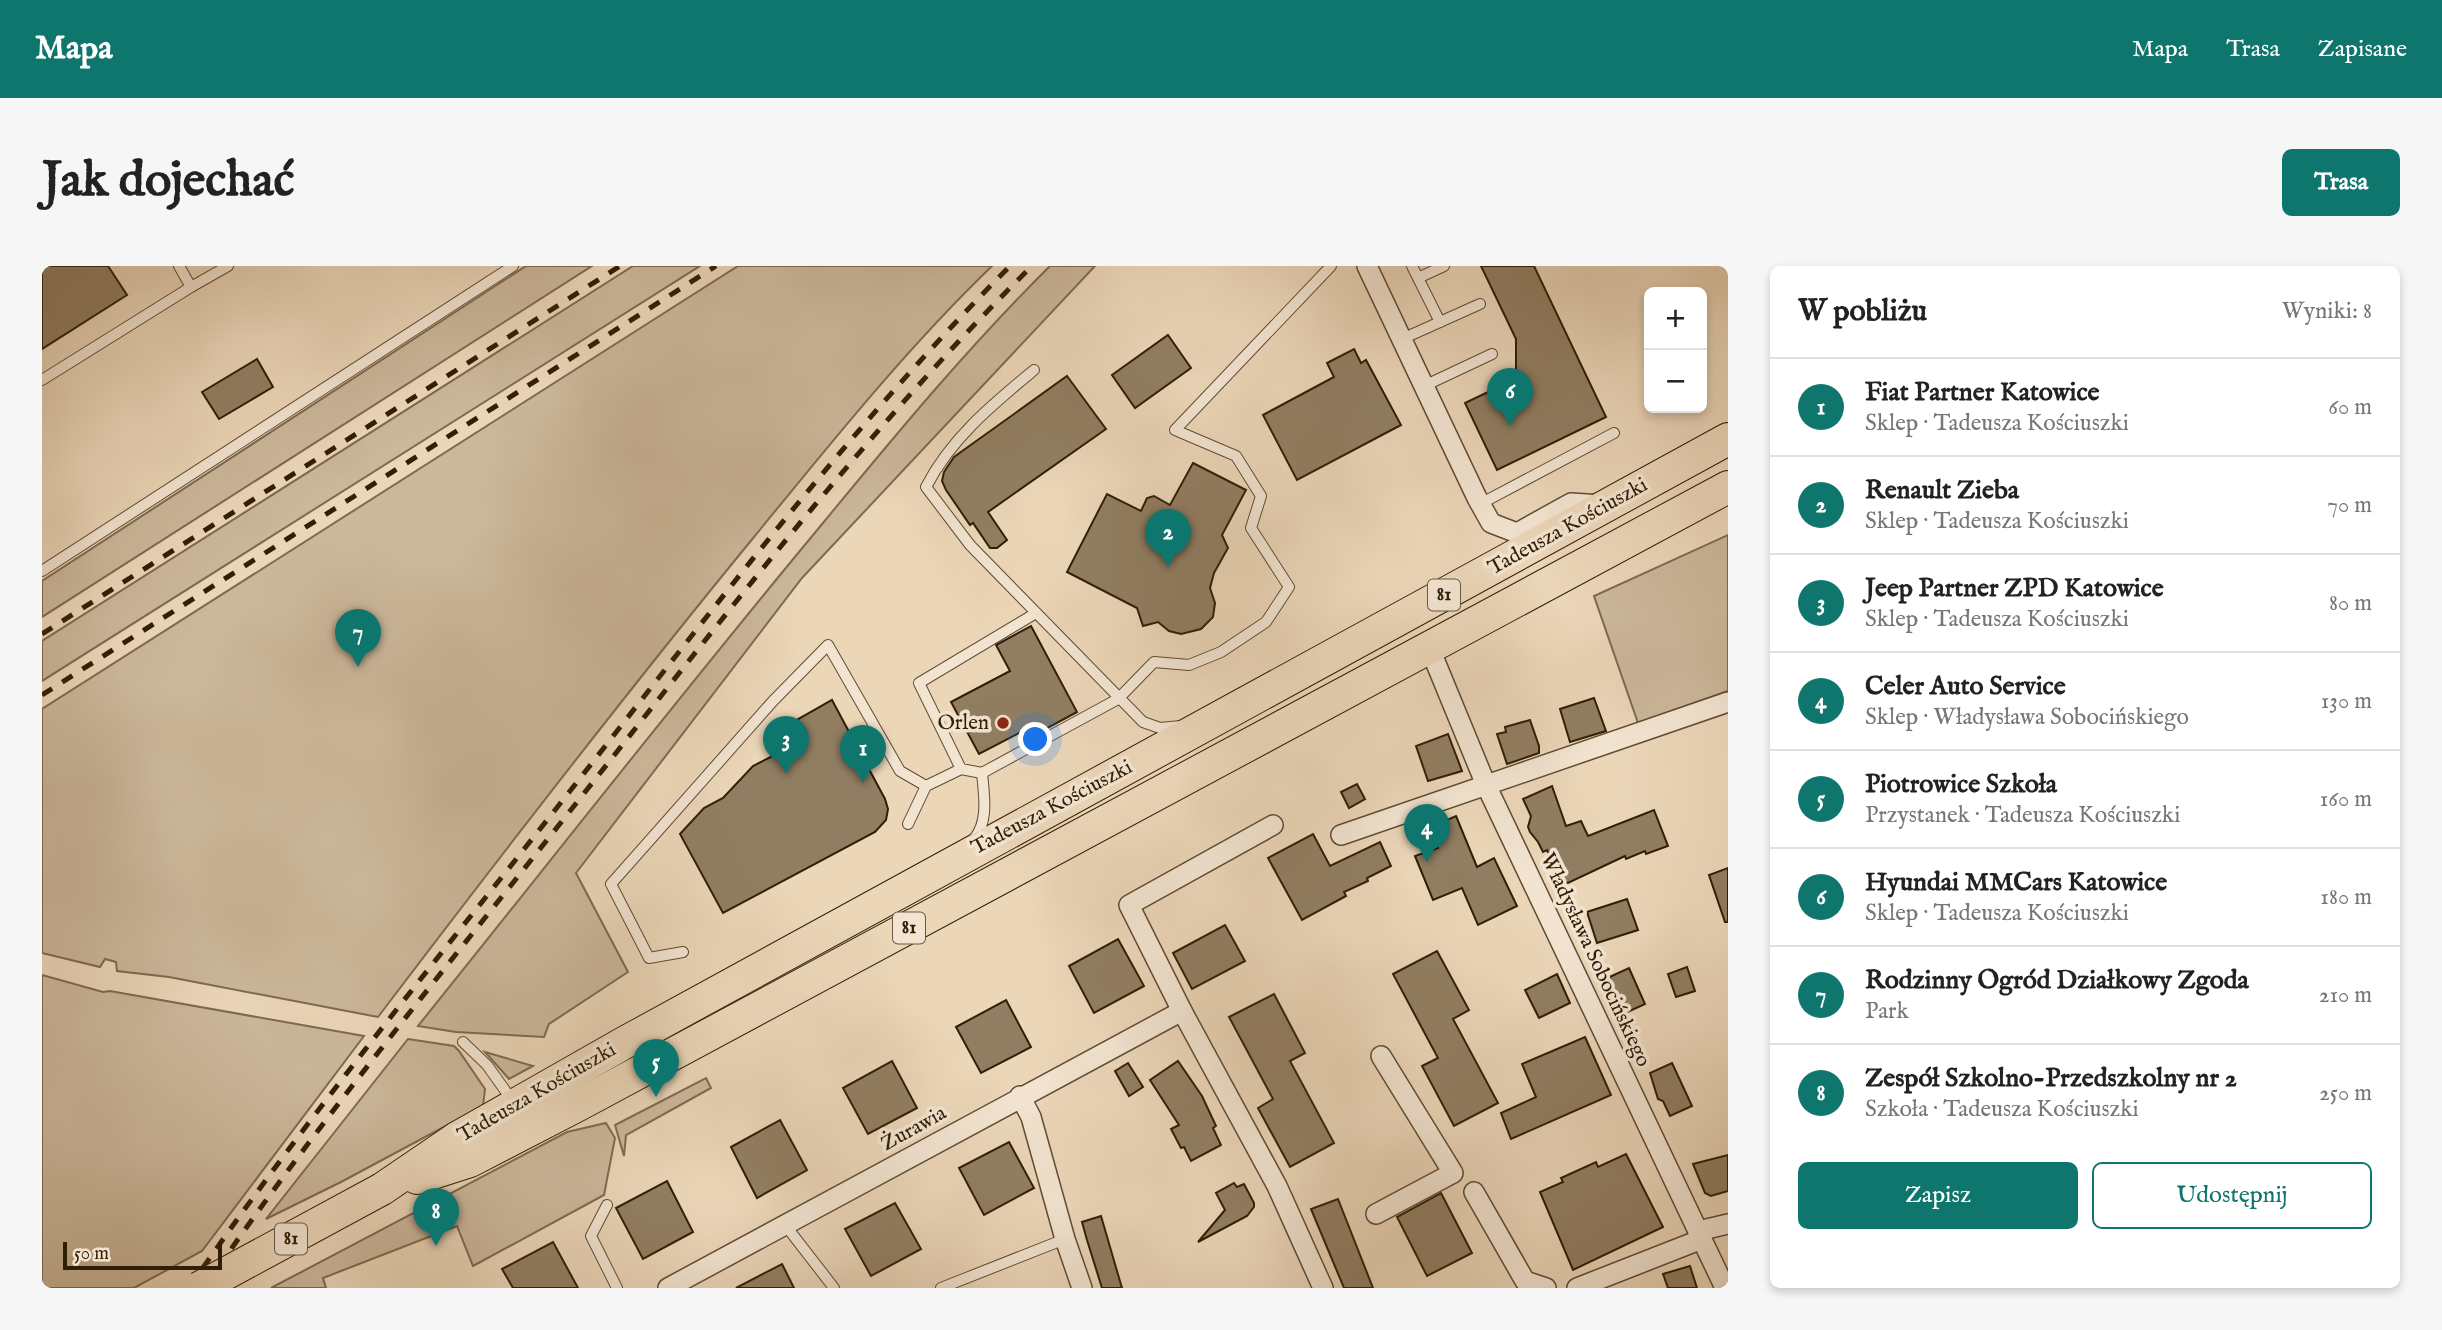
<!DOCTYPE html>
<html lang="pl">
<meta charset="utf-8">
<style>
body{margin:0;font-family:"IM FELL English",serif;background:#f6f6f6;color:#222}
.controls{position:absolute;right:21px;top:21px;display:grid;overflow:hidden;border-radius:10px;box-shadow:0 4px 10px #0003}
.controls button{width:63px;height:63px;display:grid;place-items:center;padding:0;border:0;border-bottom:2px solid #e0e0e0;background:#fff;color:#222;font:35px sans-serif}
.scale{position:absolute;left:21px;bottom:18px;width:159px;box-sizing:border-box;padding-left:7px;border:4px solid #301e05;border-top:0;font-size:19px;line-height:24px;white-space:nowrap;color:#301e05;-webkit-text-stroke:5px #f2e4d1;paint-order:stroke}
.you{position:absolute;left:994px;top:474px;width:24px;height:24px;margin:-18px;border:5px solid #fff;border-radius:50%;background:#1a73e8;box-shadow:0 0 0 10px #1a73e833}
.badge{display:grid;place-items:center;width:46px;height:46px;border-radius:50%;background:#0f766e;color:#fff;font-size:23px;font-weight:700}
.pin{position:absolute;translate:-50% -58px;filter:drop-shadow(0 2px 4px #0008)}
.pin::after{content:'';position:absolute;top:37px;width:24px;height:21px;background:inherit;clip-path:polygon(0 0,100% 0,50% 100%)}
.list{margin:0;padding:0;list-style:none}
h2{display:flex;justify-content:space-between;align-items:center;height:91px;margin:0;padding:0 28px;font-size:30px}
h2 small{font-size:23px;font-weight:400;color:#767676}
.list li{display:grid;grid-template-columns:46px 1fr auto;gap:21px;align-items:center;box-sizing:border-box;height:98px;padding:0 28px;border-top:2px solid #e0e0e0}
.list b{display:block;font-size:26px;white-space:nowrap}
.list p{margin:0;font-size:23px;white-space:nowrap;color:#767676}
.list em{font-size:23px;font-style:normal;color:#767676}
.actions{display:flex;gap:14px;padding:21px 28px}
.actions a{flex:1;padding:16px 0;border:2px solid #0f766e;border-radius:10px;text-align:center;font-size:24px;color:#0f766e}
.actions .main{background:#0f766e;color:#fff}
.map{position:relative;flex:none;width:1686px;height:1022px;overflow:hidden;border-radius:10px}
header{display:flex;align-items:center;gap:42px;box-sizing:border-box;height:98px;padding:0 35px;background:#0f766e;color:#fff}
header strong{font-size:33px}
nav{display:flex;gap:38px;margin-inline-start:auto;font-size:24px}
.intro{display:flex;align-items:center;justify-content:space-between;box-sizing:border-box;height:168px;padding:0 42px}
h1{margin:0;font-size:49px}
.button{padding:18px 32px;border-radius:10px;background:#0f766e;color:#fff;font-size:24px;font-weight:700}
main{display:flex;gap:42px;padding:0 42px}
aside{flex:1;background:#fff;border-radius:10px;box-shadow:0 4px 10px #0003}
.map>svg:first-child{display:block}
</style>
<header>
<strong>Mapa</strong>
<nav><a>Mapa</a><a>Trasa</a><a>Zapisane</a></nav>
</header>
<div class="intro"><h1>Jak dojechać</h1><a class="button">Trasa</a></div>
<main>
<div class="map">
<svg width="1686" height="1022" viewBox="0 0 1686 1022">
<rect width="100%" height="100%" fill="#ebd6b8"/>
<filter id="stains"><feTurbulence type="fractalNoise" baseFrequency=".00286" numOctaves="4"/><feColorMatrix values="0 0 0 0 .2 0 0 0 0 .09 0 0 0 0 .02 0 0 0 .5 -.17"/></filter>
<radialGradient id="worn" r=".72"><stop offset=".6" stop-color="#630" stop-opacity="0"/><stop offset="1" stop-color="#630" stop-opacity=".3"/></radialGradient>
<g fill="#cbb79a" stroke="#7e6a50" stroke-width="2">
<path d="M484,0H550L0,351V315Z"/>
<path d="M591,0H658L0,415V375Z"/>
<path d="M696,0H950C864,83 788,178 712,271C583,428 459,589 336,751L127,711L75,705L74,696L63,693L58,701L0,687V443Z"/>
<path d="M1008,0H1053L760,312L534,607L586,706L507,758L502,771L414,766L376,760C503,602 628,442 757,286C838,188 918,89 1008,0Z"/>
<path d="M1686,269V425L1596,457L1552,330Z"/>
<path d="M0,709L61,726L68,725L322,770L160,985L92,1022H0Z"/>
<path d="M366,773L412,780L417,785L443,823L441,840L299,916L224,953Z"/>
<path d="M443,786L491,800L467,813Z"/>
<path d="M664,812L669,822L584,869L582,890L573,859Z"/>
<path d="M564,857L573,872L562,929L431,1000L415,960L281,1012L284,1022H229L525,866Z"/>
</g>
<g fill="#917e62" stroke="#301e05" stroke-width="2">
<path d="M0,0H66L85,29L0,83Z"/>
<path d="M1439,0H1492L1564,151L1455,204L1423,137L1467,116H1474V73Z"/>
<path d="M1126,69L1149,102L1093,142L1070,109Z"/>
<path d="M1312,83L1319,97L1324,94L1359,159L1255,214L1221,149L1292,111L1285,97Z"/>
<path d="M215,93L231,121L177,153L160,126Z"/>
<path d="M1025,110L1064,163L946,246L965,274L955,282H948L931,257L928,259L904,224L900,215L902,206L912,191Z"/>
<path d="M1151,197L1204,224L1180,269L1186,282L1172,307L1168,322L1173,337L1171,351L1159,363L1139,368L1127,365L1116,356L1101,360L1095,342L1025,306L1065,228L1099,245L1105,232L1112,230L1128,239Z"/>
<path d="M989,360L1035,446L1000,465L996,457L937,488L909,436L968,405L954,379Z"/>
<path d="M1552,432L1564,465L1528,476L1518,443Z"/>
<path d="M790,434L843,533L846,543L844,554L833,566L681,647L638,568L662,542L681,532L711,500L756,477L746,459Z"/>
<path d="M1488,454L1497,480V487L1465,498L1455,468L1464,466L1463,461Z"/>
<path d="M1406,468L1420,505L1386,515L1374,480Z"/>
<path d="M1315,518L1323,533L1307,542L1299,526Z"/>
<path d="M1510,520L1524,560L1539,555L1546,570L1612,544L1626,580L1604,588L1603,585L1584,593L1583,590L1526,617L1519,614L1505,584L1501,586L1496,576L1488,566L1486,561L1489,550L1481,533Z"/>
<path d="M1414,550L1435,601L1452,592L1475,640L1436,659L1420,622L1391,634L1373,590L1396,582L1387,562Z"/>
<path d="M1271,568L1288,600L1338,576L1349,600L1325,612L1326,615L1302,626L1304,630L1260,654L1226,592Z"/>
<path d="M1686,602V656H1683L1667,609Z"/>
<path d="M1585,633L1596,664L1555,677L1545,646Z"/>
<path d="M1183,659L1203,695L1150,723L1131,687Z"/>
<path d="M1076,673L1102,720L1052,747L1027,700Z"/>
<path d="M1395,685L1427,744L1411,753L1456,837L1412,860L1380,800L1396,792L1351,708Z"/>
<path d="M1645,701L1653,725L1634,731L1626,708Z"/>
<path d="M1587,702L1603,738L1577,750L1561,714Z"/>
<path d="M1515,708L1528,737L1497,752L1483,724Z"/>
<path d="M1232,728L1263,787L1248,795L1292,877L1248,901L1216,842L1231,833L1187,751Z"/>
<path d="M964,734L989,781L939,807L914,761Z"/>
<path d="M1543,771L1569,829L1469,873L1459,847L1494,831L1480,798Z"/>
<path d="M850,795L875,842L826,868L801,822Z"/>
<path d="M1136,795L1160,830L1174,860L1171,862L1179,879L1149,895L1142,881L1139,882L1129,863L1137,859L1108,814Z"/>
<path d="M1086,797L1101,821L1087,830L1073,805Z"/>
<path d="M1630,797L1650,840L1628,850L1621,835L1616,833L1608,807Z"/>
<path d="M738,854L765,904L715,932L689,881Z"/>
<path d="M967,876L992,922L942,949L917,902Z"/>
<path d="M1584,888L1621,961L1531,1004L1498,926L1521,916L1519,912L1554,896L1556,901Z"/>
<path d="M1686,889V925L1669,930L1663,927L1651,898Z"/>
<path d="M625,915L651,966L601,993L574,942Z"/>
<path d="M1192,917L1195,921L1202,918L1212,937V941L1205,950L1156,976L1183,944L1174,927Z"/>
<path d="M1399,927L1430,987L1385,1010L1355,951Z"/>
<path d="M1296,933L1309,966L1331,1022H1302L1269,943Z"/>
<path d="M853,937L879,983L829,1010L803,963Z"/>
<path d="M1059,950L1075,1005L1080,1022H1060L1045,974L1040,956Z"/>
<path d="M511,976L536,1022H471L460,1003Z"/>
<path d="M740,998L752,1022H694Z"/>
<path d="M1648,1000L1655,1022H1626L1621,1008Z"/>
</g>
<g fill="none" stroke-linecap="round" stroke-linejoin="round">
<defs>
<g id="lane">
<path d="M1370,0L1398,56"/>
<path d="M1376,12L1402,0"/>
<path d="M149,21L186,0"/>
<path d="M1360,73L1438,38"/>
<path d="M992,104C951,138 909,172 884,221L928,279L1101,456L1118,462L1139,460"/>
<path d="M0,114L149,21L137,0"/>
<path d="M1382,120L1450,88"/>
<path d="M1438,238L1572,167"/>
<path d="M0,305L471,0"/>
<path d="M994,347L877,417L919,503L940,507L1076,433L1112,396L1147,399L1179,386L1224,356L1247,321L1209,262L1219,230L1194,190L1133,164L1289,0"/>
<path d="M866,558L884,520L919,503"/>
<path d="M932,573C947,555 942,529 940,507"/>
<path d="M641,686L607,692L569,618L731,435L786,379L858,505L884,520"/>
<path d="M421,776L445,799L470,834"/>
<path d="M565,939L549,970L575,1022"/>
<path d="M744,960L792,1022"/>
<path d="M899,1022L1023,973"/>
</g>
<g id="street">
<path d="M1325,0L1435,232L1449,257L1475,267L1529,237L1560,239"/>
<path d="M1388,383L1444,519L1683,1022"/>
<path d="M1231,559L1087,639L1140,745L1235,920L1281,1022"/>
<path d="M1299,569L1686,436"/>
<path d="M978,830L989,851L1023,973L1040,1022"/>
<path d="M1432,926L1483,1015L1504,1022"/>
<path d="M1334,948L1411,907L1339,790"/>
<path d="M1656,965L1686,958"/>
<path d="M626,1022L1140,745"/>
<path d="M1535,1022L1660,973"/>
</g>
<g id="primary">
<path d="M375,912L428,895L538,838L1686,221"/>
<path d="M340,923L415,872L582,777L1686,173"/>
</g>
</defs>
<use href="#lane" stroke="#5f4c32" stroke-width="12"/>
<use href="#street" stroke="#5f4c32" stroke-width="22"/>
<use href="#primary" stroke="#301e05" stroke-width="34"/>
<use href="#lane" stroke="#f2e4d1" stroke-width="10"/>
<use href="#street" stroke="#f2e4d1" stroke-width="19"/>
<use href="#primary" stroke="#ebd6b8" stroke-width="32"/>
<g stroke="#301e05" stroke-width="5" stroke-dasharray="12 12" stroke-linecap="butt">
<path d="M0,368L578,0"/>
<path d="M0,429L674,0"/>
<path d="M147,1022C265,850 399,689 528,525C669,346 807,162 968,0"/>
<path d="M162,1022C275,857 404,702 528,545C676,359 821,167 990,0"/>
</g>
<defs>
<path id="primary-bridge" d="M157,1022L340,923"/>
</defs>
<use href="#primary-bridge" stroke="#301e05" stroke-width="34" stroke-linecap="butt"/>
<use href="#primary-bridge" stroke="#ebd6b8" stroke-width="32"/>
</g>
<circle fill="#8f2418" stroke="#f2e4d1" stroke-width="2.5" cx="961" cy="457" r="7"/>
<g text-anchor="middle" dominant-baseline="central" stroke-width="7" stroke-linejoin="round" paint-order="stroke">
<g fill="#f2e4d1" stroke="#6a5942" stroke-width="2">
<rect x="1386" y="313.5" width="32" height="31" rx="5"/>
<rect x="851" y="646.5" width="32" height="31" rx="5"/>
<rect x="233" y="957.5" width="32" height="31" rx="5"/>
</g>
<g font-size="19" font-weight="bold" fill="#301e05">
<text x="1402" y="329">81</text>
<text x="867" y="662">81</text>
<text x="249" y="973">81</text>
</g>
<g font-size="21" fill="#301e05" stroke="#f2e4d1">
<text transform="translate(1526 261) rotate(-29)">Tadeusza Kościuszki</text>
<text transform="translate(1010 542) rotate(-28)">Tadeusza Kościuszki</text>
<text transform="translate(1553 694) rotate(65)">Władysława Sobocińskiego</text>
<text transform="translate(495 827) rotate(-30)">Tadeusza Kościuszki</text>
<text transform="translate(872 863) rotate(-29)">Żurawia</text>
</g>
<g font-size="21" fill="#301e05" stroke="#f2e4d1" text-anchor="end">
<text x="947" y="457">Orlen</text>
</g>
</g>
<rect width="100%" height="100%" filter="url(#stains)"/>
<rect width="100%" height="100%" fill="url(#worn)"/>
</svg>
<div class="controls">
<button>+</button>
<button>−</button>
</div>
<div class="scale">50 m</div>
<div class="you"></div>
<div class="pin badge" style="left:821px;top:517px">1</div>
<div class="pin badge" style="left:1126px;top:301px">2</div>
<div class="pin badge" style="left:744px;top:508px">3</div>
<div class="pin badge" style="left:1385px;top:596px">4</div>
<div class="pin badge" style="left:614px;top:831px">5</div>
<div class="pin badge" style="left:1468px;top:160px">6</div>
<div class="pin badge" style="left:316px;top:401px">7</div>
<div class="pin badge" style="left:394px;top:980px">8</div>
</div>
<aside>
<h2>W pobliżu<small>Wyniki: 8</small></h2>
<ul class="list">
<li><span class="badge">1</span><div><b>Fiat Partner Katowice</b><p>Sklep · Tadeusza Kościuszki</p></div><em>60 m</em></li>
<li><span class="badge">2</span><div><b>Renault Zieba</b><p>Sklep · Tadeusza Kościuszki</p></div><em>70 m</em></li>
<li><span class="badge">3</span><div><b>Jeep Partner ZPD Katowice</b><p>Sklep · Tadeusza Kościuszki</p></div><em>80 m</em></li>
<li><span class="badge">4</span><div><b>Celer Auto Service</b><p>Sklep · Władysława Sobocińskiego</p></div><em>130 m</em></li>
<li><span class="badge">5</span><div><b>Piotrowice Szkoła</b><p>Przystanek · Tadeusza Kościuszki</p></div><em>160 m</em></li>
<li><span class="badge">6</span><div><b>Hyundai MMCars Katowice</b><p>Sklep · Tadeusza Kościuszki</p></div><em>180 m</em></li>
<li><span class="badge">7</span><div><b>Rodzinny Ogród Działkowy Zgoda</b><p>Park</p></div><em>210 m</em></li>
<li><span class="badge">8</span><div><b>Zespół Szkolno-Przedszkolny nr 2</b><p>Szkoła · Tadeusza Kościuszki</p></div><em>250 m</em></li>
</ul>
<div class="actions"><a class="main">Zapisz</a><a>Udostępnij</a></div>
</aside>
</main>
